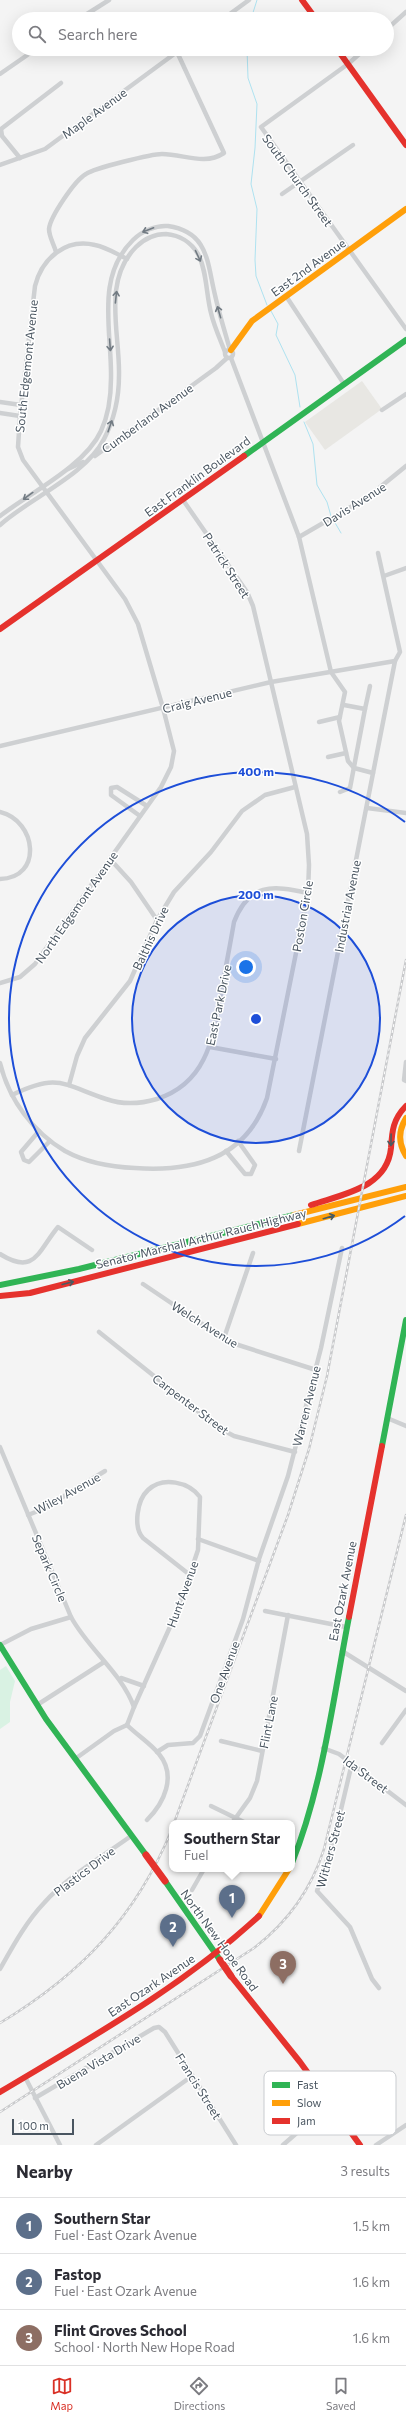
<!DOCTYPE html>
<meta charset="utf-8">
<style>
body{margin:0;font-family:Commissioner,sans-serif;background:#f7f7f7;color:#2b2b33}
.scale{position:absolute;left:12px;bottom:10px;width:62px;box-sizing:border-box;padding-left:4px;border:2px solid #4a5661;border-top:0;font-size:11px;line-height:14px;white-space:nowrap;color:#4a5661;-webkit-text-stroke:3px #fff;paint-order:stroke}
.you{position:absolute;left:246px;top:967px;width:14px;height:14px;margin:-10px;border:3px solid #fff;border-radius:50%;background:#1a73e8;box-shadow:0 0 0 6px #1a73e833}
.badge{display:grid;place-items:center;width:26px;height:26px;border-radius:50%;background:#d93025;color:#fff;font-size:13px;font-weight:700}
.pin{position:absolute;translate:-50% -33px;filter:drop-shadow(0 1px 2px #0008)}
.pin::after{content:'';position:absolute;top:21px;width:14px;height:12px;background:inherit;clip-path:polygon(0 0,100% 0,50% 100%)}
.popup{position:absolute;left:169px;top:1820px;width:126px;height:52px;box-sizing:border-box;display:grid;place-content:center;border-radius:8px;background:#fff;filter:drop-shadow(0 1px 3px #0005);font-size:13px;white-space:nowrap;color:#7c7c81}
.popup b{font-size:15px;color:#2b2b33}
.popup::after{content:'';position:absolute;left:50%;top:100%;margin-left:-8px;border:8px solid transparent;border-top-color:#fff}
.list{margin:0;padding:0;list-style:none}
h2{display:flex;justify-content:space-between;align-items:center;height:52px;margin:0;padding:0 16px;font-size:17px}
h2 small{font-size:13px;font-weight:400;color:#7c7c81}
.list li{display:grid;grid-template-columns:26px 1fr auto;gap:12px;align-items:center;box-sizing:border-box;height:56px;padding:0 16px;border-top:1px solid #e1e1e2}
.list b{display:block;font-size:15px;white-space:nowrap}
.list p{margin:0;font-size:13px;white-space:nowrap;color:#7c7c81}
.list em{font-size:13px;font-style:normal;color:#7c7c81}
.icon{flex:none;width:22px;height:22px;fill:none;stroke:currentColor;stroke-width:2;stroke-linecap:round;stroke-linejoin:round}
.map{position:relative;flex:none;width:406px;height:2145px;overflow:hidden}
.search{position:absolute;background:#fff;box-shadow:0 4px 16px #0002;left:12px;right:12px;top:12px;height:44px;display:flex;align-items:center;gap:10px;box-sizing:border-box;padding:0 14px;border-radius:22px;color:#7c7c81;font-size:15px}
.sheet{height:220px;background:#fff}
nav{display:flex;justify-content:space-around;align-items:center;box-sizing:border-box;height:56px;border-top:1px solid #e1e1e2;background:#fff;font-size:11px;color:#7c7c81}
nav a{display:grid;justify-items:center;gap:2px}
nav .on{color:#d93025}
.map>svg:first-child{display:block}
</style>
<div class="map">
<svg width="406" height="2145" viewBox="0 0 406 2145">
<rect width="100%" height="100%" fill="#f4f4f4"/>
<path fill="#e8e7e3" d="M362,381L382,409L325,450L305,422Z"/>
<path fill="#d9f2e3" d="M6,1666L15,1681L10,1702V1722L0,1729V1670Z"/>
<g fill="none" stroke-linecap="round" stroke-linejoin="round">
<g stroke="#aee2f0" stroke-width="1">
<path d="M251,19L257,0"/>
<path d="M247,49L248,78L257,104L255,148L251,184L257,209L255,260L256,276L267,305"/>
<path d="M271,311L278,324L276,335L295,375L300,407"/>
<path d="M304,422L313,444L317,485L327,502L331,516"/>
<path d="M334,521L341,533"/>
</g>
<g stroke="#ced0d2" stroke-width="4.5">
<path d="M79,19L109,0"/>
<path d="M223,19L249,0"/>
<path d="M387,29L406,12"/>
<path d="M365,49L348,64L261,127L406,329"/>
<path d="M0,74L36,49"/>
<path d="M20,158L2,136L1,129L61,83"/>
<path d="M0,165L45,149L181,49"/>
<path d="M282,194L353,145"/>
<path d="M56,252C54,244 49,237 49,229C50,217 75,180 86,174C94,168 152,154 162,154C184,154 204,166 224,153L177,52"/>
<path d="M286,296L344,384"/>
<circle cx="229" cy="354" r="4"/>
<path d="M231,358L299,537L331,672L345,692L339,721L348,761L354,768L373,773"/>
<path d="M0,402L21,405"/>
<path d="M382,410L406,394"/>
<path d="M0,413L20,416"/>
<path d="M95,456L216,368L227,358"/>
<path d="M68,469L83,462"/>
<path d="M0,516C30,493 85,466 101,431C108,416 111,395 111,378C112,331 95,277 133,240C142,231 156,225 168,226C209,232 207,263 215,295C219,313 225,332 230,350"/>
<path d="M0,525C30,498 86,475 104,439C114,420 119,396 119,375C120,333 102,281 136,247C144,239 154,234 166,234C179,235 191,242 198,254C207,271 206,294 211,313C214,326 220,339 225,352"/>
<path d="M299,537L368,497L406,466"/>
<path d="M384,576L406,568"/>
<path d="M344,705L365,709L370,686"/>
<path d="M319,722L340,717"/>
<path d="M0,746L271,682L395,661"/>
<path d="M328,757L346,753"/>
<path d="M340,792L350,788L365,709"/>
<path d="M367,808L406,813"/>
<path d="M0,812C37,821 43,878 0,879"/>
<path d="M140,816L111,795V788L117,787L147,806"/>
<path d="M110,859L131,882L157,920"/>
<path d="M0,983L20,977L35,964L161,787L171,767L174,751L163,708L138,624L125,599L23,460L18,447L20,416L35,286C42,258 66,238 95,245C106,247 117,254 127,259"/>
<path d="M210,1047L276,1059"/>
<path d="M406,1062L404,1080L406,1081"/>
<path d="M0,1063C9,1100 33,1132 65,1151C87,1163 110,1167 135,1168C193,1172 246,1159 267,1098L308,893L309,865L307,834L253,606L247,592L183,500"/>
<path d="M69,1085L77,1056L85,1038L130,981L157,920L174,892L211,852L242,811L265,795L295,787"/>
<path d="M12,1095C58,1073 62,1084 106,1099C123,1105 140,1104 157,1099C207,1083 213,1038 221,994C225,970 230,946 234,922C249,883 272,885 308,893"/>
<path d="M39,1131L21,1152L24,1160L29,1162L50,1141"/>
<path d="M226,1151L245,1174H251L255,1165L238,1141"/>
<path d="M299,1151L395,661L400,652L378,553"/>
<path d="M0,1254C35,1276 38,1251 58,1227L92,1250"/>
<path d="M143,1284L229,1342L316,1370"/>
<path d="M99,1332L219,1428L234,1436L295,1452"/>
<path d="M224,1338L253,1253"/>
<path d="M387,1418L406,1426"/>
<path d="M0,1447L71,1617C89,1650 121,1672 134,1707L127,1725"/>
<path d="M28,1515L43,1509L105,1471"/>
<path d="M198,1539L259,1561"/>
<path d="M265,1611L346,1627"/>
<path d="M0,1645L31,1629L71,1617"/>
<path d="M342,1651L406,1691"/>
<path d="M121,1678L144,1686"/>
<path d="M37,1705L104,1662"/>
<path d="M134,1707L178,1609L198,1550L200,1497C189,1482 163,1476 148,1490C137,1500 133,1527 143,1538L190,1575"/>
<path d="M127,1725C137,1735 150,1743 159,1754C177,1776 164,1803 147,1820"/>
<path d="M221,1741L262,1751"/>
<path d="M382,1743L406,1710"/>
<path d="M323,1748L339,1754L406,1805"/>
<path d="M157,1752L168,1745L193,1743L200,1736L243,1619L259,1559L288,1476L321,1348L342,1248"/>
<path d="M75,1759L114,1731L127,1725"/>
<path d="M352,1763L335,1835L317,1891L350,1927L372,1979L379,1988"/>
<path d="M211,1806L246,1823"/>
<path d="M232,1823L250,1798L257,1781L288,1615"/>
<path d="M192,1890L204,1869"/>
<path d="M0,1969C13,1946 26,1922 44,1903C68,1876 102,1857 131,1836"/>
<path d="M25,2077L60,2145"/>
<path d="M35,2098L154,2028L159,2027L165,2032L236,2145"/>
<path d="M96,2145L192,2076"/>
<path d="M283,2145L330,2104"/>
<path d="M376,2145L406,2125"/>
</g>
<g stroke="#30b455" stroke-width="6">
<path d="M244,456L406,340"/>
<path d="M0,1285L79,1269L294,1215"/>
<path d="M382,1446L406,1320"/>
<path d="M0,1645L46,1719L146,1855"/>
<path d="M292,1863C323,1785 333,1699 349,1617"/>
<path d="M165,1881L220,1960"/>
</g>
<g stroke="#ff9f0a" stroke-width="6">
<path d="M231,350L252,321L406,209"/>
<path d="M406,1118C398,1131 398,1143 406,1156"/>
<path d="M294,1215L406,1187"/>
<path d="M298,1224L406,1196"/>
<path d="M259,1916L289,1869"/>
</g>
<g stroke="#e5322d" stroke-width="6">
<path d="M302,0L316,19"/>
<path d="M337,49L406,145"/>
<path d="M0,629L244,456"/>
<path d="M311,1205C343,1194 387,1188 391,1148C392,1131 393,1119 406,1106"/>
<path d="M0,1296L30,1293L298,1224"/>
<path d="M349,1617L382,1446"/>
<path d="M231,1976L300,2062L360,2145"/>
<path d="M0,2092C90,2038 181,1988 259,1916"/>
</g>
<defs>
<g id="rail">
<path d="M174,1823L288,1515L309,1449L327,1376L406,960"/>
<path d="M0,2023C81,1974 136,1917 172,1829"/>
<path d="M0,2112L254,1948C288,1922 311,1890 324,1849L406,1515"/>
</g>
</defs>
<use href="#rail" stroke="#c9cacc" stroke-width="2.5"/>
<use href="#rail" stroke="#fff" stroke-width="1" stroke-dasharray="3" stroke-linecap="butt"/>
<g stroke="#e5322d" stroke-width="7">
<path d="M146,1855L165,1881"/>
<path d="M220,1960L231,1976"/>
</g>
</g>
<defs><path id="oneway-shaft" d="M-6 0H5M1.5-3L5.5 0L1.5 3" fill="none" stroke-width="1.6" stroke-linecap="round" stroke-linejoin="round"/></defs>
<g stroke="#727b83">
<use href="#oneway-shaft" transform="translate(148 230) rotate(159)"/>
<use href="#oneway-shaft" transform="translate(198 256) rotate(65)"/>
<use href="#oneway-shaft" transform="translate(116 297) rotate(-84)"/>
<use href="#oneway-shaft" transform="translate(219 312) rotate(-106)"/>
<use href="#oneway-shaft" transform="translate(110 345) rotate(86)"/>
<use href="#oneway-shaft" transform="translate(110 426) rotate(-71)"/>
<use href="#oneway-shaft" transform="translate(28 496) rotate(144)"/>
</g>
<g stroke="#495b60">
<use href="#oneway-shaft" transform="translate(391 1140) rotate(91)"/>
<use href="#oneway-shaft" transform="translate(329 1217) rotate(-16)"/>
<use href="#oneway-shaft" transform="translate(68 1283) rotate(-14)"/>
</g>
<circle cx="256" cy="1019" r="124" fill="#1d4ed8" fill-opacity=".12"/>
<g fill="none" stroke="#1d4ed8" stroke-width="2">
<circle cx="256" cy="1019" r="124"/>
<path d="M405 1216A247 247 0 1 1 405 822"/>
</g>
<g text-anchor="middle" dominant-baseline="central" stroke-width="3" stroke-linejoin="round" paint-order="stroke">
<g font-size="12" fill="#4a5661" stroke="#fff">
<text transform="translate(94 113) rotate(-36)">Maple Avenue</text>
<text transform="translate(298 180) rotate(54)">South Church Street</text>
<text transform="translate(308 267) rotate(-36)">East 2nd Avenue</text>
<text transform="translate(26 366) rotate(-84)">South Edgemont Avenue</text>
<text transform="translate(147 418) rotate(-36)">Cumberland Avenue</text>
<text transform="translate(197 476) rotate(-36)">East Franklin Boulevard</text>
<text transform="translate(354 504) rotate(-32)">Davis Avenue</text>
<text transform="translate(227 565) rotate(57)">Patrick Street</text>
<text transform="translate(197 700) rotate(-14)">Craig Avenue</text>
<text transform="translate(347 906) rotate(-79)">Industrial Avenue</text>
<text transform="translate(76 907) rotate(-55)">North Edgemont Avenue</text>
<text transform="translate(302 916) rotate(-80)">Poston Circle</text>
<text transform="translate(150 938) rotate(-65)">Balthis Drive</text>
<text transform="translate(218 1005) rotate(-78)">East Park Drive</text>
<text transform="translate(201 1238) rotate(-14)">Senator Marshall Arthur Rauch Highway</text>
<text transform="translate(205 1324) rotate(32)">Welch Avenue</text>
<text transform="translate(191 1404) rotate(37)">Carpenter Street</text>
<text transform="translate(306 1406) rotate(-76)">Warren Avenue</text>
<text transform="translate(67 1493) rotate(-29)">Wiley Avenue</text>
<text transform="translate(50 1568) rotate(67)">Separk Circle</text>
<text transform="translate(342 1591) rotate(-79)">East Ozark Avenue</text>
<text transform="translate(182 1594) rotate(-70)">Hunt Avenue</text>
<text transform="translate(224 1672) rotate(-70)">One Avenue</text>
<text transform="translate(268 1722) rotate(-79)">Flint Lane</text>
<text transform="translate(366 1774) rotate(37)">Ida Street</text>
<text transform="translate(330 1849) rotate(-75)">Withers Street</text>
<text transform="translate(84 1871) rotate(-37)">Plastics Drive</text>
<text transform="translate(220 1940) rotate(54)">North New Hope Road</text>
<text transform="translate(151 1985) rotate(-34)">East Ozark Avenue</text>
<text transform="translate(98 2061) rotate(-31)">Buena Vista Drive</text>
<text transform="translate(199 2086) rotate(58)">Francis Street</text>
</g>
</g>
<rect x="264" y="2071" width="132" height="64" rx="6" fill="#fff" stroke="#c9ccd0" stroke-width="1"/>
<rect x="272" y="2082" width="18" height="6" fill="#30b455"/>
<rect x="272" y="2100" width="18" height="6" fill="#ff9f0a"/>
<rect x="272" y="2118" width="18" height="6" fill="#e5322d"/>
<g font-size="11" fill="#4a5661">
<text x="297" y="2089">Fast</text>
<text x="297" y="2107">Slow</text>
<text x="297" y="2125">Jam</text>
</g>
<circle cx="256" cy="1019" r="6" fill="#1d4ed8" stroke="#fff" stroke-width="2"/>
<g font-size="12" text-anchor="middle" font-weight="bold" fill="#1d4ed8" stroke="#fff" stroke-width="3" stroke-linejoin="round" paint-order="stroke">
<text x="256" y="776">400 m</text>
<text x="256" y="899">200 m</text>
</g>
</svg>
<div class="scale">100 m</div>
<div class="you"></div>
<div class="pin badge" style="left:232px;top:1918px;background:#5c6f8a">1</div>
<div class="popup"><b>Southern Star</b>Fuel</div>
<div class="pin badge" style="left:173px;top:1947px;background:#5c6f8a">2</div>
<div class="pin badge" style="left:283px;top:1984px;background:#8d6e63">3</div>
<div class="search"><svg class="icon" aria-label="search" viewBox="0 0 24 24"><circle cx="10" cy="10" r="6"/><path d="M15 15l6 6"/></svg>Search here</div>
</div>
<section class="sheet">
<h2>Nearby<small>3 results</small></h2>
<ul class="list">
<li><span class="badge" style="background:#5c6f8a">1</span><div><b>Southern Star</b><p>Fuel · East Ozark Avenue</p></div><em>1.5 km</em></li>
<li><span class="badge" style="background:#5c6f8a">2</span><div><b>Fastop</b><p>Fuel · East Ozark Avenue</p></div><em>1.6 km</em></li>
<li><span class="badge" style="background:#8d6e63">3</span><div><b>Flint Groves School</b><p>School · North New Hope Road</p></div><em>1.6 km</em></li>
</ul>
</section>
<nav>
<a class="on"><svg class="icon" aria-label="map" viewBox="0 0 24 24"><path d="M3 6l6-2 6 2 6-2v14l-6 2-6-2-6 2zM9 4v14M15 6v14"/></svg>Map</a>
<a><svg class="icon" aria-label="directions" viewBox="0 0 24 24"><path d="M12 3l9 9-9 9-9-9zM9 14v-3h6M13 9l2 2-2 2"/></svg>Directions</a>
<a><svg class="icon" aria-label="saved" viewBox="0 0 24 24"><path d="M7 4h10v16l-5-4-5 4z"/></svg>Saved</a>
</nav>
